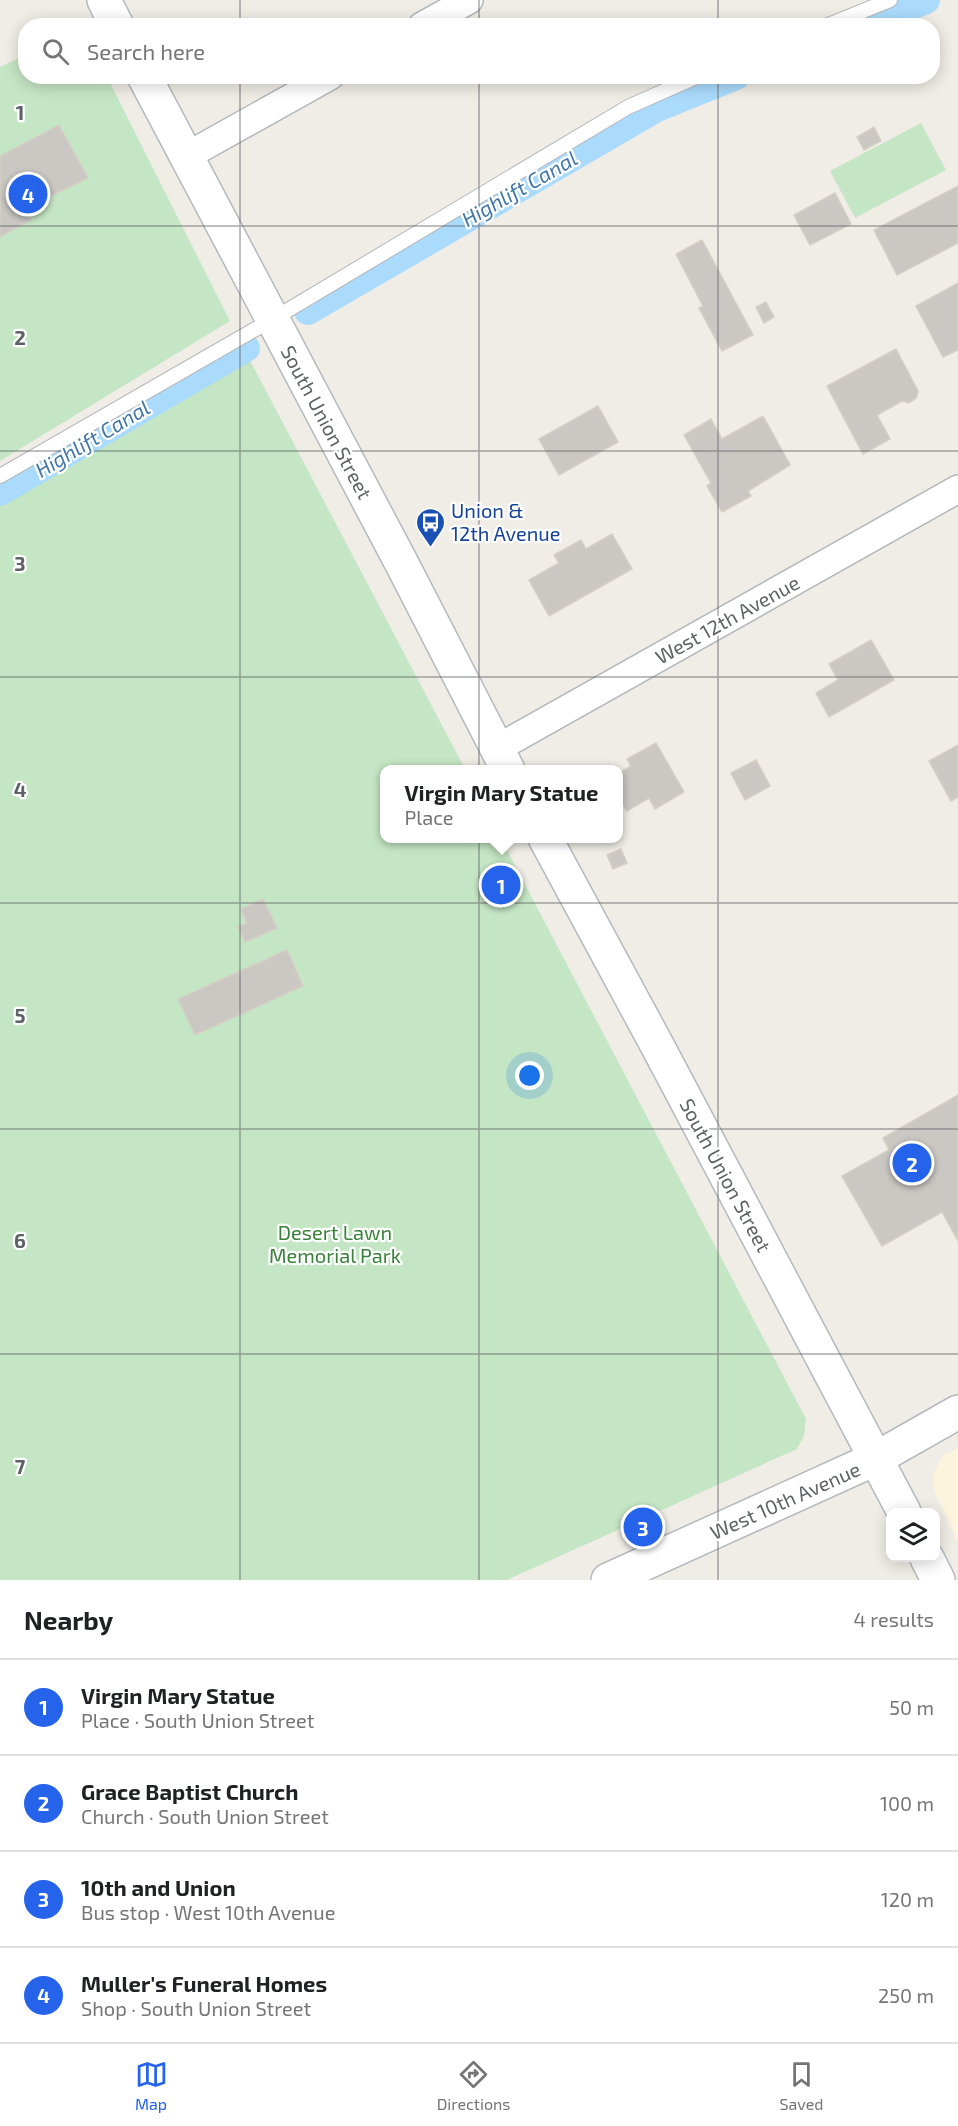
<!DOCTYPE html>
<meta charset="utf-8">
<style>
body{margin:0;font-family:"Exo 2",sans-serif;background:#f6f6f6;color:#202124}
.controls{position:absolute;right:18px;bottom:18px;display:grid;overflow:hidden;border-radius:12px;box-shadow:0 3px 15px #0003}
.controls button{width:54px;height:54px;display:grid;place-items:center;padding:0;border:0;border-bottom:2px solid #e0e0e0;background:#fff;color:#202124;font:30px sans-serif}
.you{position:absolute;left:530px;top:1076px;width:21px;height:21px;margin:-15px;border:4px solid #fff;border-radius:50%;background:#1a73e8;box-shadow:0 0 0 9px #1a73e833}
.badge{display:grid;place-items:center;width:39px;height:39px;border-radius:50%;background:#2563eb;color:#fff;font-size:20px;font-weight:700}
.pin{position:absolute;translate:-50% -50%;border:3px solid #fff;box-shadow:0 2px 6px #0006}
.popup{position:absolute;left:380px;top:765px;width:243px;height:78px;box-sizing:border-box;display:grid;place-content:center;border-radius:12px;background:#fff;filter:drop-shadow(0 2px 4px #0005);font-size:20px;white-space:nowrap;color:#757577}
.popup b{font-size:22px;color:#202124}
.popup::after{content:'';position:absolute;left:50%;top:100%;margin-left:-12px;border:12px solid transparent;border-top-color:#fff}
.list{margin:0;padding:0;list-style:none}
h2{display:flex;justify-content:space-between;align-items:center;height:78px;margin:0;padding:0 24px;font-size:26px}
h2 small{font-size:20px;font-weight:400;color:#757577}
.list li{display:grid;grid-template-columns:39px 1fr auto;gap:18px;align-items:center;box-sizing:border-box;height:96px;padding:0 24px;border-top:2px solid #e0e0e0}
.list b{display:block;font-size:22px;white-space:nowrap}
.list p{margin:0;font-size:20px;white-space:nowrap;color:#757577}
.list em{font-size:20px;font-style:normal;color:#757577}
.icon{flex:none;width:33px;height:33px;fill:none;stroke:currentColor;stroke-width:2;stroke-linecap:round;stroke-linejoin:round}
.map{position:relative;flex:none;width:958px;height:1580px;overflow:hidden}
.search{position:absolute;background:#fff;box-shadow:0 3px 15px #0003;left:18px;right:18px;top:18px;height:66px;display:flex;align-items:center;gap:15px;box-sizing:border-box;padding:0 21px;border-radius:24px;color:#757577;font-size:22px}
.sheet{height:462px;background:#fff}
nav{display:flex;justify-content:space-around;align-items:center;box-sizing:border-box;height:84px;border-top:2px solid #e0e0e0;background:#fff;font-size:16px;color:#757577}
nav a{display:grid;justify-items:center;gap:3px}
nav .on{color:#2563eb}
.map>svg:first-child{display:block}
</style>
<div class="map">
<svg width="958" height="1580" viewBox="0 0 958 1580">
<rect width="100%" height="100%" fill="#f0ede6"/>
<path fill="#fdf4de" d="M958,1448V1541L934,1491V1472L943,1456Z"/>
<g fill="#c5e6c4">
<path d="M25,55L26,76L107,77L230,321L0,461V67Z"/>
<path d="M921,123L946,170L855,218L830,171Z"/>
<path d="M243,347L465,769L384,770V838L501,839L806,1419L804,1436L797,1449L507,1580H0V490Z"/>
</g>
<g fill="none" stroke-linecap="round" stroke-linejoin="round">
<g stroke="#aadbfc" stroke-width="28">
<path d="M863,26L926,0"/>
<path d="M308,311L657,108L736,76"/>
<path d="M0,492L246,348"/>
</g>
</g>
<g fill="#cbc8c4" stroke="#d4cfc5" stroke-width="1.5">
<path d="M59,125L88,178L24,209L31,220L0,237V156Z"/>
<path d="M874,127L881,141L864,150L857,137Z"/>
<path d="M958,186V243L897,275L874,230Z"/>
<path d="M835,193L851,224L810,245L794,215Z"/>
<path d="M702,240L753,335L722,351L699,308L703,306L676,254Z"/>
<path d="M958,283V350L943,357L916,306Z"/>
<path d="M766,302L774,317L764,323L756,307Z"/>
<path d="M896,349L918,391L916,398L909,403L902,401L877,415L890,439L863,454L827,386Z"/>
<path d="M598,406L618,442L559,475L539,439Z"/>
<path d="M763,416L790,465L748,491L751,496L722,512L707,486L711,483L684,435L711,419L722,439Z"/>
<path d="M612,534L632,569L549,616L529,580L559,563L554,555L581,540L586,549Z"/>
<path d="M871,640L894,680L829,717L816,693L838,680L829,664Z"/>
<path d="M656,743L684,792L655,809L649,798L627,811L618,796V774L631,766L627,759Z"/>
<path d="M958,745V797L951,801L929,761Z"/>
<path d="M756,760L770,786L745,800L731,773Z"/>
<path d="M621,849L627,863L613,869L607,855Z"/>
<path d="M263,899L277,928L245,942L238,927L247,923L241,909Z"/>
<path d="M287,950L303,986L195,1035L178,999Z"/>
<path d="M958,1095V1241L942,1212L882,1246L842,1176L889,1150L883,1138Z"/>
</g>
<g fill="none" stroke-linecap="round" stroke-linejoin="round">
<defs>
<g id="service">
<path d="M826,26L890,0"/>
<path d="M0,476L273,319L628,107L698,76"/>
</g>
<g id="minor">
<path d="M422,26L469,0"/>
<path d="M185,157L330,76"/>
<path d="M496,749L958,489"/>
</g>
<g id="secondary">
<path d="M104,0L117,26"/>
<path d="M144,76L402,564L508,770"/>
<path d="M545,838L658,1047L904,1512"/>
<path d="M927,1558L938,1580"/>
<path d="M608,1580L877,1458L958,1412"/>
</g>
</defs>
<use href="#service" stroke="#b4b7ba" stroke-width="16"/>
<use href="#minor" stroke="#b4b7ba" stroke-width="30"/>
<use href="#secondary" stroke="#b5b9bd" stroke-width="36"/>
<use href="#service" stroke="#fff" stroke-width="14"/>
<use href="#minor" stroke="#fff" stroke-width="27"/>
<use href="#secondary" stroke="#fff" stroke-width="33"/>
</g>
<path fill="none" stroke="#5e6266" stroke-width="1.5" stroke-opacity="0.55" d="M240,0V26M479,0V26M718,0V26M240,76V1580M479,76V1580M718,76V1580M0,226H958M0,451H958M0,677H958M0,903H958M0,1129H958M0,1354H958"/>
<defs>
<symbol id="bus-pin" viewBox="-11 -11 22 30"><path d="M0 17L-7.5 6A9.5 9.5 0 1 1 7.5 6Z" fill="#1a4fb4" stroke="#fff"/><path d="M-5-6H5V4H4V6H2V4H-2V6H-4V4H-5ZM-3.5-4V0h7V-4ZM-3.5 1.2v1.5H-2V1.2ZM2 1.2v1.5H3.5V1.2Z" fill="#fff"/></symbol>
</defs>
<g fill-rule="evenodd">
<use href="#bus-pin" x="414" y="506" width="33" height="45"/>
</g>
<g text-anchor="middle" dominant-baseline="central" stroke-width="4.5" stroke-linejoin="round" paint-order="stroke">
<g font-size="20" fill="#5e6266" stroke="#fff">
<text transform="translate(327 422) rotate(62)">South Union Street</text>
<text transform="translate(727 619) rotate(-29)">West 12th Avenue</text>
<text transform="translate(726 1175) rotate(62)">South Union Street</text>
<text transform="translate(785 1500) rotate(-24)">West 10th Avenue</text>
</g>
<g font-size="20" fill="#164399" stroke="#fff" text-anchor="start">
<text x="451" y="510">Union &amp;<tspan x="451" dy="23">12th Avenue</tspan></text>
</g>
<g font-size="20" fill="#388339" stroke="#fff">
<text x="335" y="1232">Desert Lawn<tspan x="335" dy="23">Memorial Park</tspan></text>
</g>
<g font-size="21" font-style="italic" fill="#4377a6" stroke="#fff">
<text transform="translate(519 188) rotate(-30)">Highlift Canal</text>
<text transform="translate(92 438) rotate(-31)">Highlift Canal</text>
</g>
</g>
<g font-size="20" text-anchor="middle" font-weight="bold" fill="#5e6266" stroke="#fff" stroke-width="4.5" stroke-linejoin="round" paint-order="stroke">
<text x="20" y="120">1</text>
<text x="20" y="345">2</text>
<text x="20" y="571">3</text>
<text x="20" y="797">4</text>
<text x="20" y="1023">5</text>
<text x="20" y="1248">6</text>
<text x="20" y="1474">7</text>
</g>
</svg>
<div class="controls">
<button><svg class="icon" aria-label="layers" viewBox="0 0 24 24"><path d="M12 4l9 5-9 5-9-5zM3 14l9 5 9-5"/></svg></button>
</div>
<div class="you"></div>
<div class="pin badge" style="left:501px;top:885px">1</div>
<div class="popup"><b>Virgin Mary Statue</b>Place</div>
<div class="pin badge" style="left:912px;top:1163px">2</div>
<div class="pin badge" style="left:643px;top:1527px">3</div>
<div class="pin badge" style="left:28px;top:194px">4</div>
<div class="search"><svg class="icon" aria-label="search" viewBox="0 0 24 24"><circle cx="10" cy="10" r="6"/><path d="M15 15l6 6"/></svg>Search here</div>
</div>
<section class="sheet">
<h2>Nearby<small>4 results</small></h2>
<ul class="list">
<li><span class="badge">1</span><div><b>Virgin Mary Statue</b><p>Place · South Union Street</p></div><em>50 m</em></li>
<li><span class="badge">2</span><div><b>Grace Baptist Church</b><p>Church · South Union Street</p></div><em>100 m</em></li>
<li><span class="badge">3</span><div><b>10th and Union</b><p>Bus stop · West 10th Avenue</p></div><em>120 m</em></li>
<li><span class="badge">4</span><div><b>Muller's Funeral Homes</b><p>Shop · South Union Street</p></div><em>250 m</em></li>
</ul>
</section>
<nav>
<a class="on"><svg class="icon" aria-label="map" viewBox="0 0 24 24"><path d="M3 6l6-2 6 2 6-2v14l-6 2-6-2-6 2zM9 4v14M15 6v14"/></svg>Map</a>
<a><svg class="icon" aria-label="directions" viewBox="0 0 24 24"><path d="M12 3l9 9-9 9-9-9zM9 14v-3h6M13 9l2 2-2 2"/></svg>Directions</a>
<a><svg class="icon" aria-label="saved" viewBox="0 0 24 24"><path d="M7 4h10v16l-5-4-5 4z"/></svg>Saved</a>
</nav>
